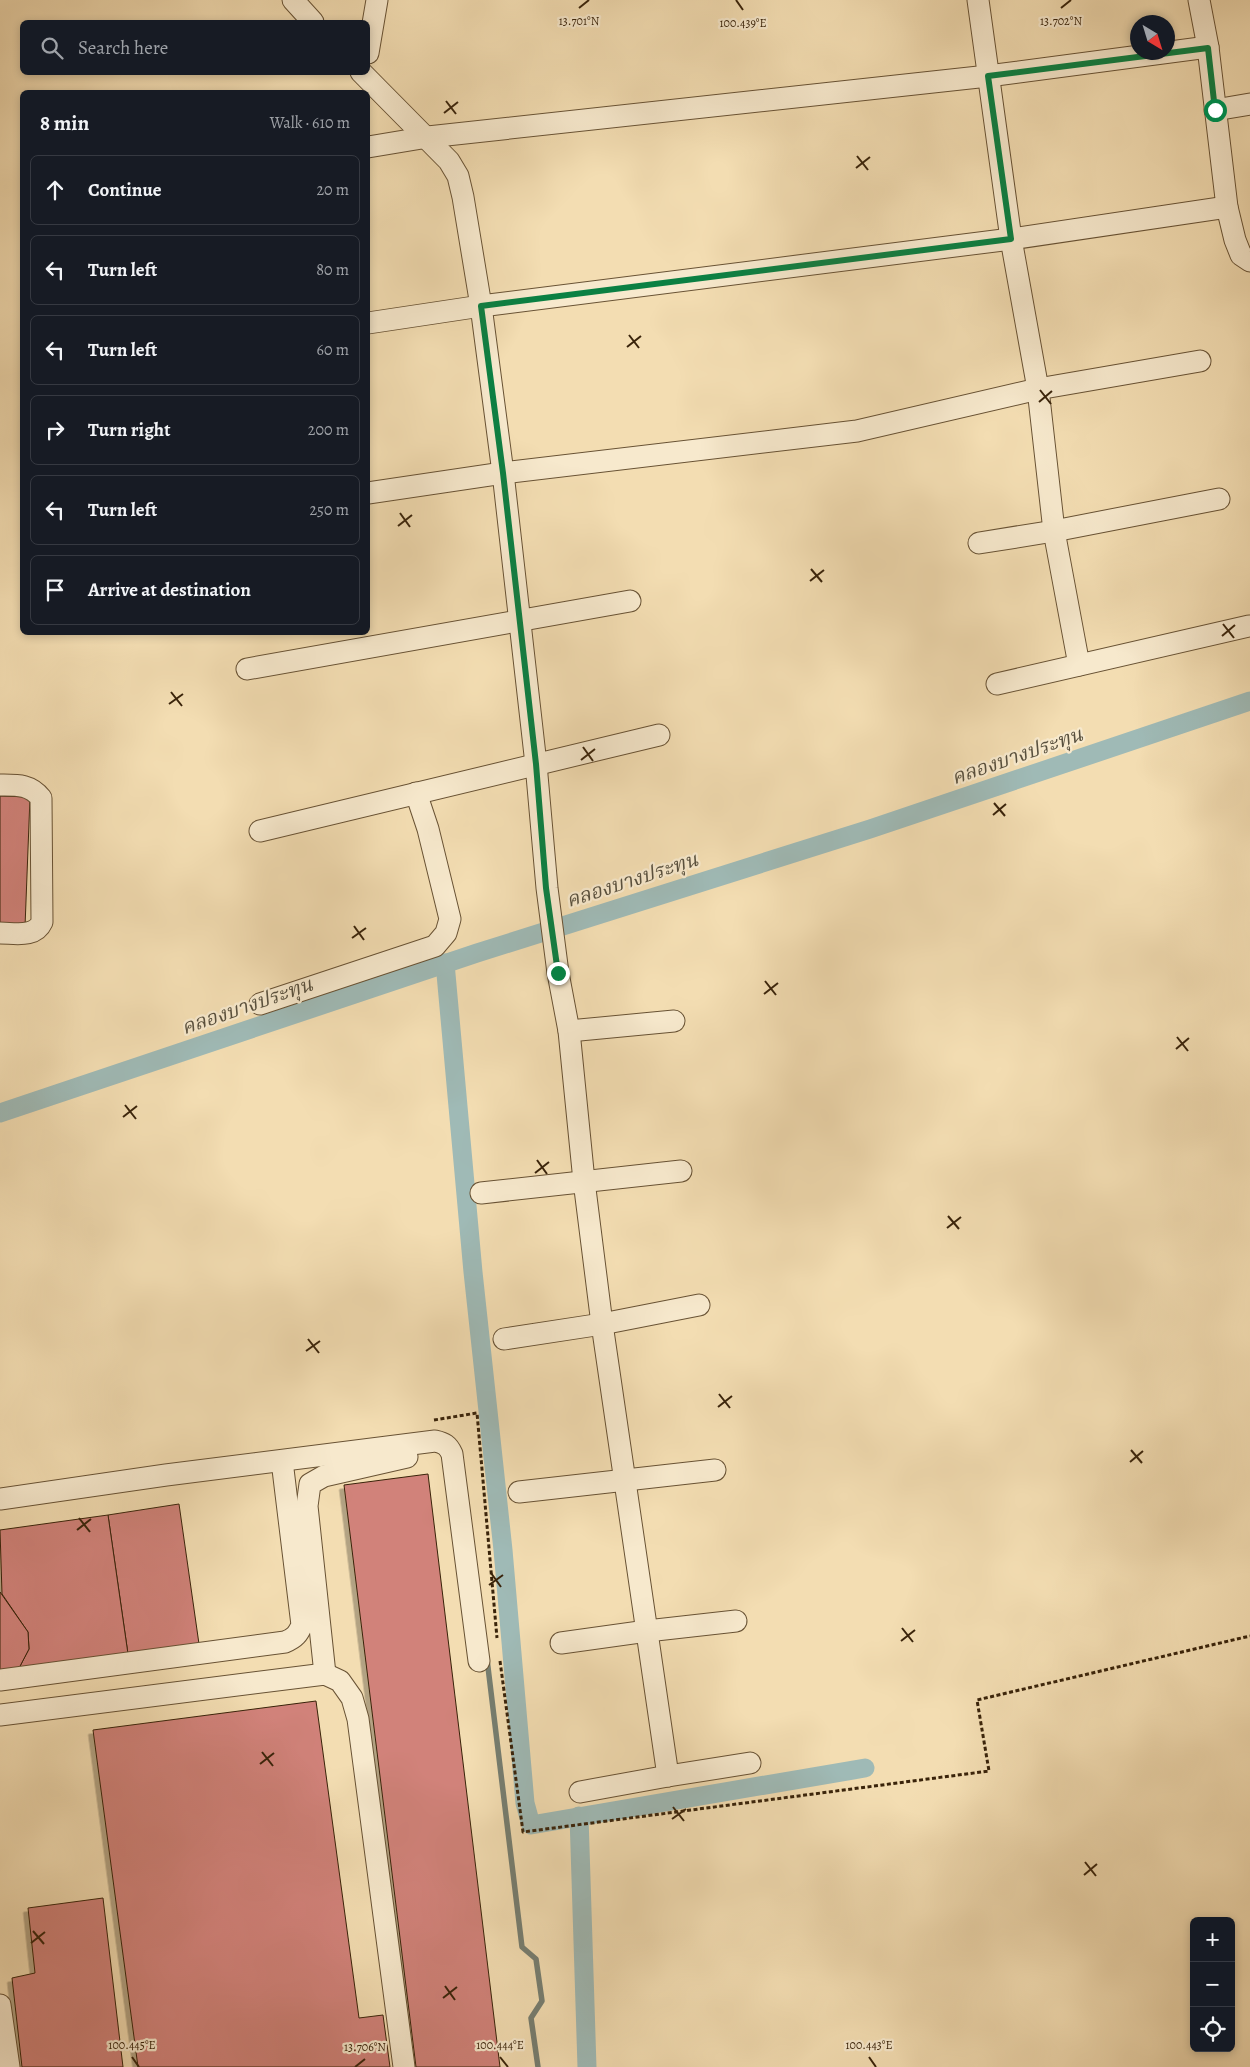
<!DOCTYPE html>
<meta charset="utf-8">
<style>
body{margin:0;font-family:Alegreya,"Noto Serif Thai",serif;background:#242831;color:#f1f3f6}
.controls{position:absolute;right:15px;bottom:15px;display:grid;overflow:hidden;border-radius:8px;box-shadow:0 2px 8px #0003}
.controls button{width:45px;height:45px;display:grid;place-items:center;padding:0;border:0;border-bottom:1px solid #363941;background:#171b24;color:#f1f3f6;font:25px sans-serif}
.compass{position:absolute;left:1130px;top:15px;width:45px;height:45px;border-radius:50%;background:#171b24;box-shadow:0 2px 8px #0003;rotate:142deg}
.stop{position:absolute;width:15px;height:15px;margin:-11px;border:4px solid #0b8043;border-radius:50%;background:#fff}
.stop.end{background:#0b8043;border-color:#fff;box-shadow:0 1px 5px #0008}
.list{margin:0;padding:0;list-style:none}
h2{display:flex;justify-content:space-between;align-items:center;height:65px;margin:0;padding:0 20px;font-size:21px}
h2 small{font-size:16px;font-weight:400;color:#9ea1a6}
.list li{display:grid;grid-template-columns:32px 1fr auto;gap:15px;align-items:center;box-sizing:border-box;height:70px;margin:0 10px 10px;padding:0 10px;border:1px solid #363941;border-radius:8px}
.list b{display:block;font-size:19px;white-space:nowrap}
.list em{font-size:16px;font-style:normal;color:#9ea1a6}
.icon{flex:none;width:28px;height:28px;fill:none;stroke:currentColor;stroke-width:2;stroke-linecap:round;stroke-linejoin:round}
.map{position:relative;flex:none;width:1250px;height:2067px;overflow:hidden}
.search{position:absolute;background:#171b24;box-shadow:0 2px 8px #0003;left:20px;top:20px;width:350px;height:55px;display:flex;align-items:center;gap:12px;box-sizing:border-box;padding:0 18px;border-radius:8px;color:#9ea1a6;font-size:19px}
.panel{position:absolute;background:#171b24;box-shadow:0 2px 8px #0003;left:20px;top:90px;width:350px;height:545px;border-radius:8px}
.map>svg:first-child{display:block}
</style>
<div class="map">
<svg width="1250" height="2067" viewBox="0 0 1250 2067">
<defs>
<filter id="shadow"><feDropShadow dx="-4.5" dy="4.5" stdDeviation="0" flood-color="#0004"/></filter>
</defs>
<rect width="100%" height="100%" fill="#f3ddb2"/>
<filter id="stains"><feTurbulence type="fractalNoise" baseFrequency=".004" numOctaves="4"/><feColorMatrix values="0 0 0 0 .2 0 0 0 0 .09 0 0 0 0 .02 0 0 0 .5 -.17"/></filter>
<radialGradient id="worn" r=".72"><stop offset=".6" stop-color="#630" stop-opacity="0"/><stop offset="1" stop-color="#630" stop-opacity=".3"/></radialGradient>
<g fill="none" stroke-linecap="round" stroke-linejoin="round">
<path stroke="#767e71" stroke-width="5.5" d="M487,1659L522,1947L536,1959L542,2001L531,2018L538,2067"/>
<g stroke="#9fbab6" stroke-width="19">
<path d="M445,963L473,1272L503,1550L525,1803L531,1825L865,1768"/>
<path d="M0,1113L477,953L870,829L1250,701"/>
<path d="M579,1816L587,2067"/>
</g>
</g>
<g fill="#d1827a" stroke="#39230a" filter="url(#shadow)">
<path d="M0,796L30,797L25,927L0,926Z"/>
<path d="M428,1474L500,2067H416L344,1485Z"/>
<path d="M179,1504L199,1644L128,1654L108,1515Z"/>
<path d="M108,1515L128,1654L18,1670L29,1649L28,1632L2,1594L0,1530Z"/>
<path d="M0,1592L28,1632L29,1649L18,1670L0,1671Z"/>
<path d="M316,1701L359,2018L383,2015L390,2067H138L93,1730Z"/>
<path d="M103,1898L123,2067H22L12,1978L35,1973L28,1908Z"/>
</g>
<g fill="none" stroke-linecap="round" stroke-linejoin="round">
<defs>
<g id="minor">
<path d="M293,0L313,22"/>
<path d="M978,0L1011,239L1038,389L1054,531L1079,665"/>
<path d="M1199,0L1208,47L1227,207L1235,240L1241,255L1250,261"/>
<path d="M368,53L377,0"/>
<path d="M361,72L449,161L458,176L463,197L481,306L503,473L536,764L547,888L558,973L569,1031L584,1181L602,1324L668,1776"/>
<path d="M1215,110L1250,104"/>
<path d="M368,147L428,137L988,76L1208,47"/>
<path d="M368,323L481,306L1011,239L1227,207"/>
<path d="M368,493L503,473L857,431L1038,389L1200,361"/>
<path d="M979,543L1054,531L1219,499"/>
<path d="M247,669L630,601"/>
<path d="M997,684L1249,626"/>
<path d="M0,785C17,785 30,784 41,798L42,922C35,938 15,933 0,933"/>
<path d="M260,831L659,735"/>
<path d="M260,1004L435,946L446,933L450,919L428,829L416,793"/>
<path d="M569,1031L674,1021"/>
<path d="M481,1193L681,1171"/>
<path d="M504,1339L602,1324L699,1305"/>
<path d="M519,1492L715,1470"/>
<path d="M0,1499L166,1475L435,1441C444,1443 448,1445 452,1454L479,1661"/>
<path d="M561,1643L647,1631L736,1621"/>
<path d="M325,1674L307,1506L310,1484L324,1476L407,1457"/>
<path d="M0,1680L285,1642C295,1638 298,1634 302,1625L282,1461"/>
<path d="M0,1715L325,1674L340,1681L352,1698L358,1719L404,2067"/>
<path d="M580,1792L668,1776L750,1763"/>
<path d="M0,2005L9,2067"/>
</g>
</defs>
<use href="#minor" stroke="#685234" stroke-width="23"/>
<g stroke="#39230a" stroke-width="3" stroke-dasharray="4 2.5" stroke-linecap="butt">
<path d="M434,1420L477,1413L497,1638"/>
<path d="M500,1661L523,1832L989,1771L977,1700L1250,1636"/>
</g>
<use href="#minor" stroke="#f7e9cd" stroke-width="21"/>
</g>
<g fill="none" stroke-linecap="round" stroke-linejoin="round">
<path stroke="#0b8043" stroke-width="6" d="M558,973L546,888L536,764L503,473L481,306L1011,239L988,76L1208,48L1215,110"/>
</g>
<path fill="none" stroke="#39230a" stroke-width="2" d="M736,0L743,10M579,8L589,0M1061,8L1071,0M446,101L456,114M444,113L458,102M857,156L868,170M856,168L870,157M629,335L639,348M627,347L641,336M1040,390L1051,404M1039,402L1052,391M400,513L410,527M398,526L412,515M811,569L822,582M810,581L824,570M1223,624L1234,638M1222,636L1235,625M171,692L182,706M169,704L183,694M583,747L593,761M581,760L595,749M994,803L1005,816M993,815L1006,804M354,926L364,940M352,938L366,928M765,981L776,995M764,994L778,983M1177,1037L1188,1051M1176,1049L1189,1038M125,1105L136,1119M123,1117L137,1106M537,1160L547,1174M535,1173L549,1162M948,1216L959,1229M947,1228L961,1217M308,1339L319,1353M306,1351L320,1341M719,1394L730,1408M718,1407L732,1396M1131,1450L1142,1463M1130,1462L1143,1451M79,1518L90,1532M77,1530L91,1519M491,1573L501,1587M489,1585L503,1575M902,1628L913,1642M901,1641L915,1630M262,1752L273,1766M260,1764L274,1753M673,1807L684,1821M672,1819L686,1809M1085,1862L1096,1876M1084,1875L1097,1864M33,1931L44,1944M31,1943L45,1932M445,1986L455,2000M443,1998L457,1987M132,2057L139,2067M500,2057L508,2067M869,2057L876,2067M355,2067L365,2059"/>
<g text-anchor="middle" dominant-baseline="central" stroke-width="4.5" stroke-linejoin="round" paint-order="stroke">
<g font-size="20" font-style="italic" fill="#58503e" stroke="#f7e9cd">
<text transform="translate(1017 756) rotate(-19)">คลองบางประทุน</text>
<text transform="translate(632 880) rotate(-18)">คลองบางประทุน</text>
<text transform="translate(247 1006) rotate(-19)">คลองบางประทุน</text>
</g>
</g>
<g font-size="12" text-anchor="middle" fill="#39230a" stroke="#f7e9cd" stroke-width="4.5" stroke-linejoin="round" paint-order="stroke">
<text x="579" y="25">13.701°N</text>
<text x="1061" y="25">13.702°N</text>
<text x="743" y="27">100.439°E</text>
<text x="132" y="2049">100.445°E</text>
<text x="500" y="2049">100.444°E</text>
<text x="869" y="2049">100.443°E</text>
<text x="365" y="2051">13.706°N</text>
</g>
<rect width="100%" height="100%" filter="url(#stains)"/>
<rect width="100%" height="100%" fill="url(#worn)"/>
</svg>
<div class="controls">
<button>+</button>
<button>−</button>
<button><svg class="icon" aria-label="locate" viewBox="0 0 24 24"><circle cx="12" cy="12" r="6"/><path d="M12 2v4M12 18v4M2 12h4M18 12h4"/></svg></button>
</div>
<svg class="compass" viewBox="-18 -18 36 36"><path d="M0-13l5 13h-10z" fill="#e53935"/><path d="M0 13l5-13h-10z" fill="#9ea1a6"/></svg>
<div class="stop" style="left:1215px;top:110px"></div>
<div class="stop end" style="left:558px;top:973px"></div>
<div class="search"><svg class="icon" aria-label="search" viewBox="0 0 24 24"><circle cx="10" cy="10" r="6"/><path d="M15 15l6 6"/></svg>Search here</div>
<section class="panel">
<h2>8 min<small>Walk · 610 m</small></h2>
<ul class="list">
<li><svg class="icon" aria-label="ahead" viewBox="0 0 24 24"><path d="M12 20V5M6 11l6-6 6 6"/></svg><div><b>Continue</b></div><em>20 m</em></li>
<li><svg class="icon" aria-label="left" viewBox="0 0 24 24"><path d="M17 20v-9H6M10 6l-5 5 5 5"/></svg><div><b>Turn left</b></div><em>80 m</em></li>
<li><svg class="icon" aria-label="left" viewBox="0 0 24 24"><path d="M17 20v-9H6M10 6l-5 5 5 5"/></svg><div><b>Turn left</b></div><em>60 m</em></li>
<li><svg class="icon" aria-label="right" viewBox="0 0 24 24"><path d="M7 20v-9h11M14 6l5 5-5 5"/></svg><div><b>Turn right</b></div><em>200 m</em></li>
<li><svg class="icon" aria-label="left" viewBox="0 0 24 24"><path d="M17 20v-9H6M10 6l-5 5 5 5"/></svg><div><b>Turn left</b></div><em>250 m</em></li>
<li><svg class="icon" aria-label="arrive" viewBox="0 0 24 24"><path d="M6 21V4h12l-3 4 3 4H6"/></svg><div><b>Arrive at destination</b></div></li>
</ul>
</section>
</div>
